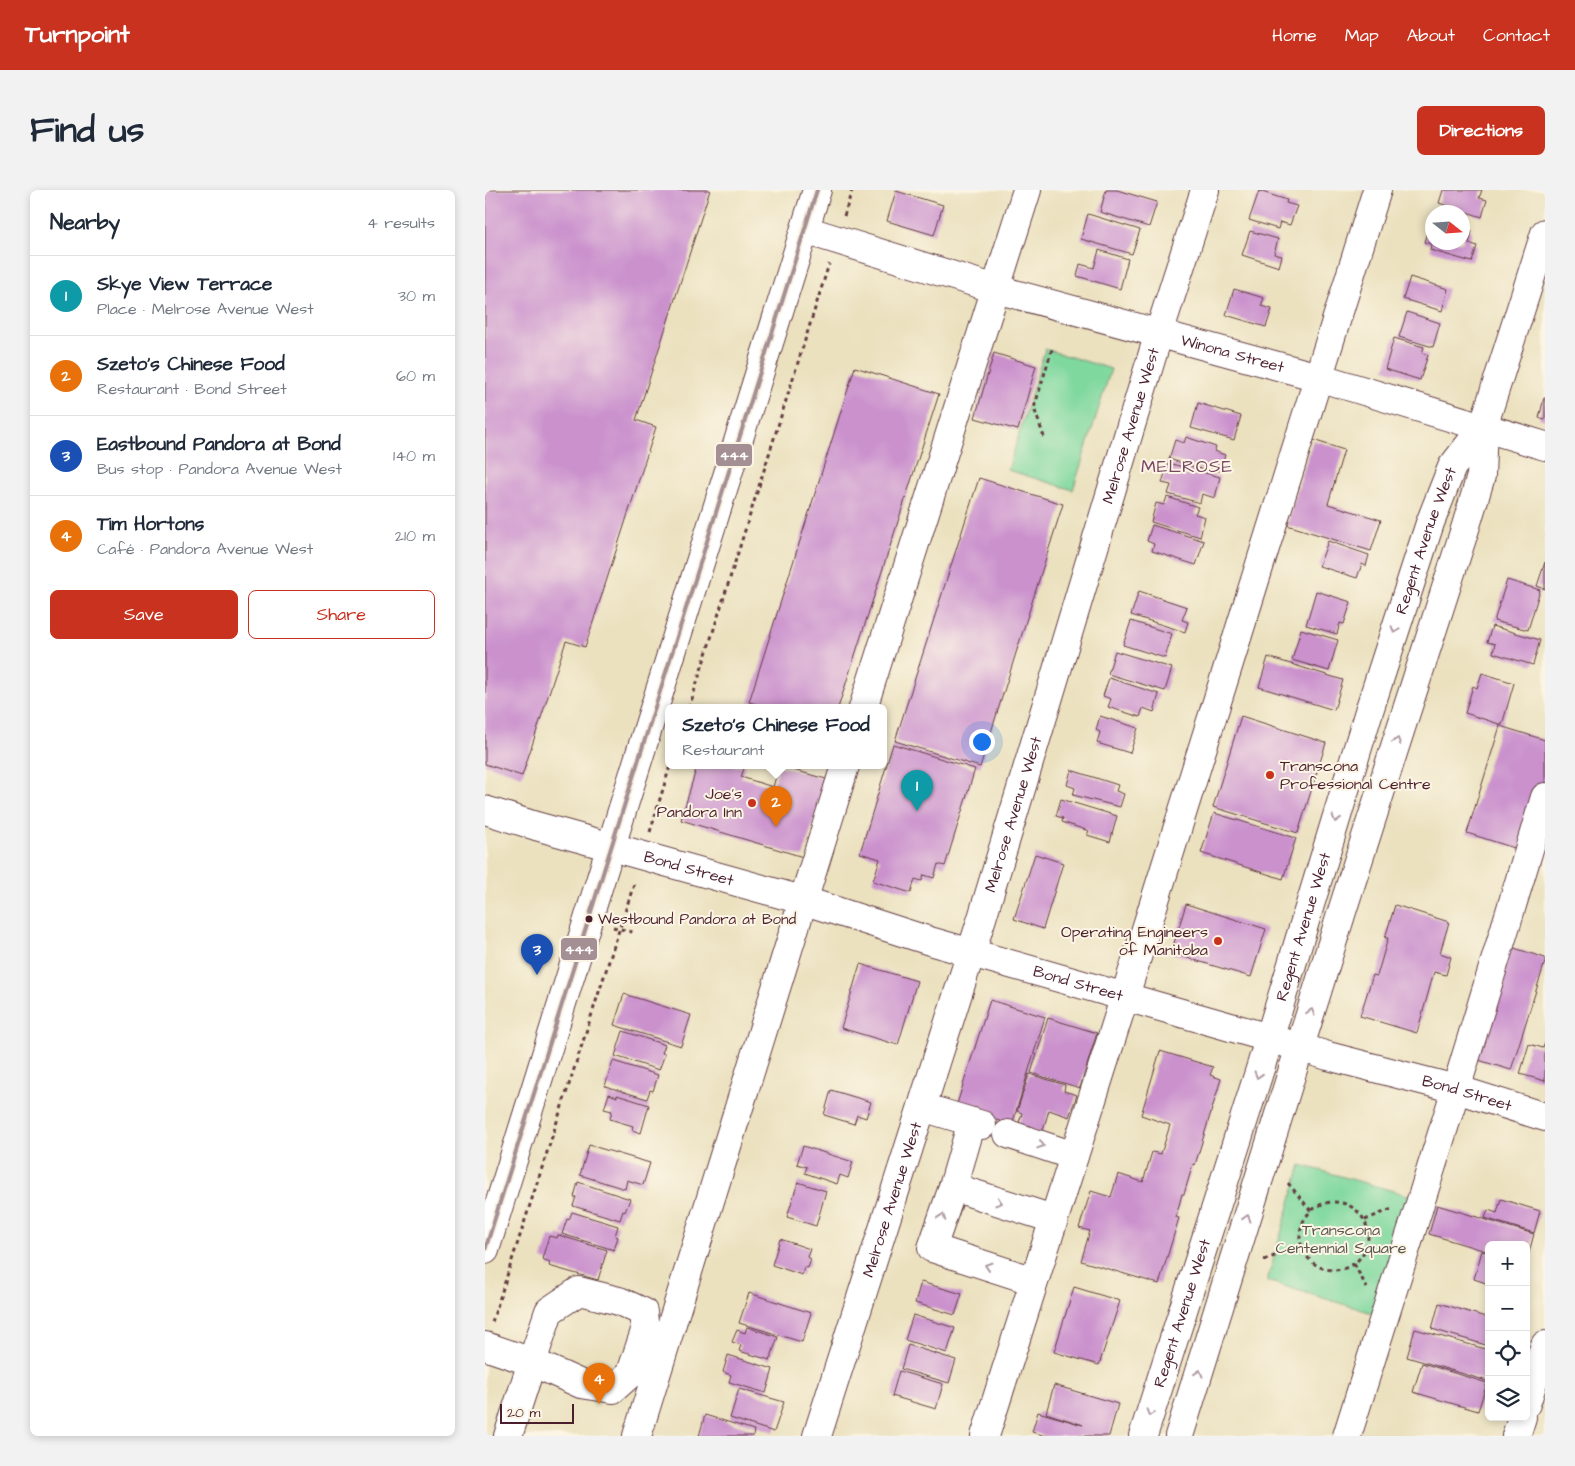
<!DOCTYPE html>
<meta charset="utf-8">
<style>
body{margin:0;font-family:"Architects Daughter",sans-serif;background:#f2f2f3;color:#1f2937}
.controls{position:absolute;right:15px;bottom:15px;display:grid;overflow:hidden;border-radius:8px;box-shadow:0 2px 8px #0003}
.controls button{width:45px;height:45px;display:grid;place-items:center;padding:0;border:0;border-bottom:1px solid #e0e1e3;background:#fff;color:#1f2937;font:25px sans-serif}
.compass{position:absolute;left:940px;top:15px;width:45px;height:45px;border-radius:50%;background:#fff;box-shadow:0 2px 8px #0003;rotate:107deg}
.scale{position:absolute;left:15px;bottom:12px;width:74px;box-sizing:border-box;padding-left:5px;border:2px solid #4a1f2b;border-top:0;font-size:14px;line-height:18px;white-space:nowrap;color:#4a1f2b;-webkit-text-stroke:4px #fcf5e5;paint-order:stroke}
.you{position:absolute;left:496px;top:551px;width:18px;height:18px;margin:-12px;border:4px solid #fff;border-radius:50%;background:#1a73e8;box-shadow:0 0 0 8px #1a73e833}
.badge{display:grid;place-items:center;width:32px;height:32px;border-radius:50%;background:#c8321e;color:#fff;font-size:16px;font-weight:700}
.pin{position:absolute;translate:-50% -41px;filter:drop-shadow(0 1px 2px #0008)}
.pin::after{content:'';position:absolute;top:26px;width:18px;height:15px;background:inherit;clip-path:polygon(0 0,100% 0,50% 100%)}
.popup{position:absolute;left:180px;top:514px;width:222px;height:65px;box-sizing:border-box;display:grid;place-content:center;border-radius:8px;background:#fff;filter:drop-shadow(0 1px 4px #0005);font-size:16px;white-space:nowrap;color:#747a83}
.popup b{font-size:19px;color:#1f2937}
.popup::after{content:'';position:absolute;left:50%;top:100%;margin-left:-10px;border:10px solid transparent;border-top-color:#fff}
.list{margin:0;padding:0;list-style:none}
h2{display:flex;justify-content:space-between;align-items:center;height:65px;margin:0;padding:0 20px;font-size:21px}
h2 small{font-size:16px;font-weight:400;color:#747a83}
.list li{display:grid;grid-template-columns:32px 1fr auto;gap:15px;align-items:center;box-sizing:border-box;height:80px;padding:0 20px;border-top:1px solid #e0e1e3}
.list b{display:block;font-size:19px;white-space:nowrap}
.list p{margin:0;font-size:16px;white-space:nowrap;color:#747a83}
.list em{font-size:16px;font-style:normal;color:#747a83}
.actions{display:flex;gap:10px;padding:15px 20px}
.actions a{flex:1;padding:11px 0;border:1px solid #c8321e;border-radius:8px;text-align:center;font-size:18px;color:#c8321e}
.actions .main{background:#c8321e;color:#fff}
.icon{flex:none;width:28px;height:28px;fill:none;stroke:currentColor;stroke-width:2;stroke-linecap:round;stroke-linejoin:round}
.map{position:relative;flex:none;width:1060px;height:1246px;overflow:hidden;border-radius:8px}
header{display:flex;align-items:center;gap:30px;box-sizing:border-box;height:70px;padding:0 25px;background:#c8321e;color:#fff}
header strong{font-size:24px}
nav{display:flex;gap:28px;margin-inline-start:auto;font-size:18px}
.intro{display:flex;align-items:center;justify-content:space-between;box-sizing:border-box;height:120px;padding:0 30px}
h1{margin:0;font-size:35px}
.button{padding:12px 22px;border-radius:8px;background:#c8321e;color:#fff;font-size:18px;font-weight:700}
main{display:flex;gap:30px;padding:0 30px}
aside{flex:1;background:#fff;border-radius:8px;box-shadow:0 2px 8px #0003}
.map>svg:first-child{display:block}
</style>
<header>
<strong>Turnpoint</strong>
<nav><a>Home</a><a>Map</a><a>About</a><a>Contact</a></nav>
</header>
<div class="intro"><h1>Find us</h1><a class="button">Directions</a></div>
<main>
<aside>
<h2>Nearby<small>4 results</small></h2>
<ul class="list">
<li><span class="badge" style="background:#0f9aa8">1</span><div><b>Skye View Terrace</b><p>Place · Melrose Avenue West</p></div><em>30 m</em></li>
<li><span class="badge" style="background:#e8710a">2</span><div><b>Szeto's Chinese Food</b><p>Restaurant · Bond Street</p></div><em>60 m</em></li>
<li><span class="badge" style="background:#1a4fb4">3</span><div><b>Eastbound Pandora at Bond</b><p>Bus stop · Pandora Avenue West</p></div><em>140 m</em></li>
<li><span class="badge" style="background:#e8710a">4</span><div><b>Tim Hortons</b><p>Café · Pandora Avenue West</p></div><em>210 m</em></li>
</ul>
<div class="actions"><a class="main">Save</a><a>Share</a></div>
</aside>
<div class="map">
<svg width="1060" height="1246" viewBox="0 0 1060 1246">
<rect width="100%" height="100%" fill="#fcf5e5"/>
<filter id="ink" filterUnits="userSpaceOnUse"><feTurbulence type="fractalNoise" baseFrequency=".02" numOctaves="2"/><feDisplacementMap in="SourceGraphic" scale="10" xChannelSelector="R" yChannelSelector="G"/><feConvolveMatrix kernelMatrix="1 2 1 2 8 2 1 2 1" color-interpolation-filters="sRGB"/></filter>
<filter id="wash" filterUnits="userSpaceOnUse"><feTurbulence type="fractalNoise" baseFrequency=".0096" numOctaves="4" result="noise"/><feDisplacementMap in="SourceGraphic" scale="20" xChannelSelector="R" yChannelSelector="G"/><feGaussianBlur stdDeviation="1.12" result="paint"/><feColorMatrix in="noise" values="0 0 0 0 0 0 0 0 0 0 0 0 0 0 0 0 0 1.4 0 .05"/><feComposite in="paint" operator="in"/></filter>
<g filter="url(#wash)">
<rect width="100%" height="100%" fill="#ebe1bf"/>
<g fill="#7fd89e" stroke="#647c64">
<path d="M560,159L626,179L588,300L523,280Z"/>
<path d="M816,975L930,1007L894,1125L782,1091Z"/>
</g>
<g id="blocks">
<g fill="#ca91cd">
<path d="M0,0H225L151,230L171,237L100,457L81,451L37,586L0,574Z"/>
<path d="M621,0H632L672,12L664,37L615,22Z"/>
<path d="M958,0H997L994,8L1002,10L997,27L954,13Z"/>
<path d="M411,1L458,15L449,45L402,31Z"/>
<path d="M774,1L802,10L801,13L812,16L805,35L795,32L793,39L764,30Z"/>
<path d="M603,24L655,40L647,64L596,49Z"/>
<path d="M978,38L987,41L984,53L992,56L987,72L945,60L946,54L939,52L943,39L948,41V52H978Z"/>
<path d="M765,41L793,49L789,64L797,66L794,77L757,65Z"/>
<path d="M614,60L643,69L635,99L592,86L595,74L609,78Z"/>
<path d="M925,87L963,99L957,121L918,109Z"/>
<path d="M749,99L779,108L776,116L787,119L781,137L741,125Z"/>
<path d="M922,122L955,133L948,157L914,147Z"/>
<path d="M909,148L939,157L937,163L943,165L935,190L900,179Z"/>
<path d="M509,163L551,176L533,240L490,228Z"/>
<path d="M370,177L454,204L353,518H285L264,512Z"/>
<path d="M1059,208H1060V230L1054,228Z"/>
<path d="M713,213L756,226L749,250L706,238Z"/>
<path d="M701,247L731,257L729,261L740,265L735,281L724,278L723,281L684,269L690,250L699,253Z"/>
<path d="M828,250L859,260L843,314L896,330L886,361L802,335Z"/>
<path d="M683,273L735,287L730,308L717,304L715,313L683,304L686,295L677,293Z"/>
<path d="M494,288L578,314L495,577L410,551Z"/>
<path d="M682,307L713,317L710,324L720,327L715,347L666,332L671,313L679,315Z"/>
<path d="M667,335L719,351L711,375L667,361L669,354L662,351Z"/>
<path d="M843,351L884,365L881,376L877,374L872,388L834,376Z"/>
<path d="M1060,372V399L1052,396Z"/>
<path d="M1022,390L1055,400L1043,440L1009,431Z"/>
<path d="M654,401L702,417L697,430L703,432L700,442L646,425Z"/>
<path d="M831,401L866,412L859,434L855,433L852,444L821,435Z"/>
<path d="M646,431L687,444L680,468L638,455Z"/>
<path d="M1007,436L1055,450L1048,475L1008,463L1010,454L1002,452Z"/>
<path d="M816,439L853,450L844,481L807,470Z"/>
<path d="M630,461L687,478L680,501L623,484Z"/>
<path d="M783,467L858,490L849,520L774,497Z"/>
<path d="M997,483L1029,493L1017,535L980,523L988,496L992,498Z"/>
<path d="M624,488L674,504L669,522L658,518L655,527L623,517L626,509L618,506Z"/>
<path d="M615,526L653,538L645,563L612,553L615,542L611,540Z"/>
<path d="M756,526L841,553L813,643L728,617Z"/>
<path d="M1015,536L1060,550V593L1039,661L982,643Z"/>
<path d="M408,554L490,579L460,676L453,674L449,688L439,685L437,691L430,689L426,703L388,691L395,669L375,663Z"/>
<path d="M212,576H260L256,587L288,597L294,576L341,589L318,667L196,630Z"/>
<path d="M586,580L633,595L631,601L639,604L635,617L588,605L590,598L582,595Z"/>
<path d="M576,609L632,626L625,652L602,645L604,641L577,632L578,628L571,626Z"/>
<path d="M729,623L811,648L798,689L716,663Z"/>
<path d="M550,664L578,673L558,739L529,729Z"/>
<path d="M701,714L781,739L766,787L686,763Z"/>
<path d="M910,715L964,732L955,763L966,767L961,785L949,782L932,843L875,826L888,785L892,786L903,748H900Z"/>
<path d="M1026,757L1060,768V772L1026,880L990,869Z"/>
<path d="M375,774L432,791L413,855L356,838Z"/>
<path d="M139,804L206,825L196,856L129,835Z"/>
<path d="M505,810L560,827L527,935L471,917Z"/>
<path d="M563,828L612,843L595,898L546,883Z"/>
<path d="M138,841L180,855L177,863L180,864L174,880L130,866Z"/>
<path d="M1060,853V891L1035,884L1044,854L1058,858Z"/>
<path d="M675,861L728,877L725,885L736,889L710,975L708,974L699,1004H697L691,1027L694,1028L674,1094L596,1071L605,1041L594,1038L606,1001L626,1007L633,984L658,992L667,962L676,964L685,935L656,925Z"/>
<path d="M128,871L173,885L168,901L165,900L162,909L120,896Z"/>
<path d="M544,884L580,895L579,901L592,905L584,927L564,920L557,944L533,936L537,923L532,921Z"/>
<path d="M346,900L386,912L381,928L372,925L369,934L339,925Z"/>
<path d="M124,904L132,907V905L164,915L156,943L147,940L148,936L125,929L127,921L119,919Z"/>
<path d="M104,955L165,973L158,995L142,990L140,999L95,985Z"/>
<path d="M318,956L368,972L363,988L355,985L352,994L320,983L322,977L312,974Z"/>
<path d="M93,992L145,1009L140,1022L138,1021L135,1030L88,1016L91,1007H89Z"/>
<path d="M313,992L341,1001L331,1036L302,1027Z"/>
<path d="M1016,1009L1055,1021L1049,1043L1000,1028L1003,1020L1012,1023Z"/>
<path d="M952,1015L1049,1044L1042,1070L1041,1055H1004V1062L944,1044Z"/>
<path d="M87,1022L133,1036L130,1046L133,1047L129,1060L77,1044L82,1029L84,1030Z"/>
<path d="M73,1045L122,1060L113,1090L64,1076L65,1072L57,1069L64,1046L72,1048Z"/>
<path d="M295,1049L325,1059L322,1067L326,1069L323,1078L319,1077L317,1085L287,1075Z"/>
<path d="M997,1061L1004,1063V1094L989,1089Z"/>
<path d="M436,1092L477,1104L470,1125L430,1113Z"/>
<path d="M589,1097L635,1111L614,1175L569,1162Z"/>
<path d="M264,1103L326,1123L317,1152L254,1133Z"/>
<path d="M954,1113L1004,1128V1156L947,1139Z"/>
<path d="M428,1125L470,1138L462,1163L420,1150Z"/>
<path d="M262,1137L293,1147L285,1170L254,1161L256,1155L247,1152L252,1140L260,1143Z"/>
<path d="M930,1139L1004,1160V1186L1002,1191L922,1167Z"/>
<path d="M423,1155L471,1170L464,1193L416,1179Z"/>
<path d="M243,1165L288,1179L281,1203L244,1192L246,1185L238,1182Z"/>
<path d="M937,1173L1002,1193L993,1221L928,1202Z"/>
<path d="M414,1181L458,1194L451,1219L407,1206Z"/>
<path d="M569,1195L633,1214L624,1246H561L547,1242L553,1222L598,1235L561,1223Z"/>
<path d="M254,1199L299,1212L289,1242L245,1228Z"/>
<path d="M220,1225L269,1240L268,1246H214Z"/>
</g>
</g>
</g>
<g filter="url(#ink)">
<use href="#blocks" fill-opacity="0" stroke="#623c41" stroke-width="1"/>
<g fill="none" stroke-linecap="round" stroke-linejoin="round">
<defs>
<g id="minor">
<path id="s1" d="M320,40L511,99L833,187L1060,256"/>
<path d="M378,518L542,0"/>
<path id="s2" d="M0,620L51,636L317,710L448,752L784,848L843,866L971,899L1060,927"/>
<path d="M437,917L497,935"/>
<path d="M487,932L468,997L447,1058L549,1091"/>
<path d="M523,944L589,966"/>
<path d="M468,997L568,1029"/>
<path d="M0,1060L126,656L332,0"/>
<path d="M94,1101L134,1111L158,1122L160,1141L146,1183L128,1199L96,1194L47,1172L64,1121Z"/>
<path d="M0,1156L47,1172L23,1246"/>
<path d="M1041,1214L1060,1155"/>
<path d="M152,1246L360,576"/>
<path id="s3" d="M332,1246L497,728L674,143L720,0"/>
<path d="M500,1246L640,806L892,0"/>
<path d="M862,1246L971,899L1060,607"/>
<path d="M1031,1246L1037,1227"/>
</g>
<g id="major">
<path id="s4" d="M658,1246L775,879L884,521L945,333L967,277L998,237"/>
<path d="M694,1246L859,715L980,339L996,286L998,237L1060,43"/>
</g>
</defs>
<use href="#minor" stroke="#623c41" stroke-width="30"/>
<use href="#major" stroke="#623c41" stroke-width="30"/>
<g stroke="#623c41" stroke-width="3" stroke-dasharray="4 4" stroke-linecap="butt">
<path d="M359,26L367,0"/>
<path d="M559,247L549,218L568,156"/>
<path d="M204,518L344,74"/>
<path d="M165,642L185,576"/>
<path d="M128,737L151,743"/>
<path d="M803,993L826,1021"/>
<circle cx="849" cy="1046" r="34"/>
<path d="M880,1030L907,1019"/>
<path d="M779,1070L816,1056"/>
<path d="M869,1074L882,1098"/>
<path d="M7,1132L150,691"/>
</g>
<use href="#minor" stroke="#fff" stroke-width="28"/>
<use href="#major" stroke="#fff" stroke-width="28"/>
<defs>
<path id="bus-1" d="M0,1060L332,0"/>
</defs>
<use href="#bus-1" stroke="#fcf5e5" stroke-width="8"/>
<use href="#bus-1" stroke="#a48f95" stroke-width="4"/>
</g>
<defs><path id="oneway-chevron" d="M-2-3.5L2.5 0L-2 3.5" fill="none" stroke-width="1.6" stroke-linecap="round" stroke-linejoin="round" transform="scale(1.25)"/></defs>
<g stroke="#ae9aa0">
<use href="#oneway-chevron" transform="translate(910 440) rotate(108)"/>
<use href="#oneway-chevron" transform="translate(912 551) rotate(-72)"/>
<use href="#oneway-chevron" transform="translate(851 629) rotate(107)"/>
<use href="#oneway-chevron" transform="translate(826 822) rotate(-73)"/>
<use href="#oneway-chevron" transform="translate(773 885) rotate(107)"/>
<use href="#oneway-chevron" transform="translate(556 955) rotate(18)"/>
<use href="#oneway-chevron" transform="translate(514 1012) rotate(18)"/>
<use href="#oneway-chevron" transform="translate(457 1027) rotate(-71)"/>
<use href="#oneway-chevron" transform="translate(762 1028) rotate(-73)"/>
<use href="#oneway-chevron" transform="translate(503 1076) rotate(-162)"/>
<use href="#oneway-chevron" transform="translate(714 1183) rotate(-73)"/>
<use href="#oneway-chevron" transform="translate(665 1223) rotate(108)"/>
</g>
</g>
<g fill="#c8321e" stroke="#fcf5e5" stroke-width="2">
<circle cx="785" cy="585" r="5"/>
<circle cx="267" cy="613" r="5"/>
<circle cx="733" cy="751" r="5"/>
</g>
<circle fill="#4a1f2b" stroke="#fcf5e5" stroke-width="2" cx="104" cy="729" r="4.5"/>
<g text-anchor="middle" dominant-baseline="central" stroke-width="4" stroke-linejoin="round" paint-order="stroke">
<g font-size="15" fill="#4a1f2b" stroke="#fcf5e5" text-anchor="start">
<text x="113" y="729">Westbound Pandora at Bond</text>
</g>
<g font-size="16" fill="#4a1f2b" stroke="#fcf5e5">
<text stroke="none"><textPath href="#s1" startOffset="445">Winona Street</textPath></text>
<text stroke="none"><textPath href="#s3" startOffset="1058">Melrose Avenue West</textPath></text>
<text stroke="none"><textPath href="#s4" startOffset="939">Regent Avenue West</textPath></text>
<text stroke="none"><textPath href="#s3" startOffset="652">Melrose Avenue West</textPath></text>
<text stroke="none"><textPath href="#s2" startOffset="212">Bond Street</textPath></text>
<text stroke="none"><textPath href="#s4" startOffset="534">Regent Avenue West</textPath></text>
<text stroke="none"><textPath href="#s2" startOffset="618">Bond Street</textPath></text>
<text stroke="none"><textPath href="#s2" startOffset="1022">Bond Street</textPath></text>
<text stroke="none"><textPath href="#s3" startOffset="248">Melrose Avenue West</textPath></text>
<text stroke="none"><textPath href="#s4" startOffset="129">Regent Avenue West</textPath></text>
</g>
<g font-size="16" fill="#4a1f2b" stroke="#fcf5e5" text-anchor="end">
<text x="795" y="576" text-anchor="start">Transcona<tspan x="795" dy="18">Professional Centre</tspan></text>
<text x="257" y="604">Joe's<tspan x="257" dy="18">Pandora Inn</tspan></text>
<text x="723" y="742">Operating Engineers<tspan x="723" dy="18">of Manitoba</tspan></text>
</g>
<g font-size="16" fill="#5a564e" stroke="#fcf5e5">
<text x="856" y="1040">Transcona<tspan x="856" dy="18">Centennial Square</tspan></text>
</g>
<g font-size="18" letter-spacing="1" fill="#774764" stroke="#fcf5e5">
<text x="702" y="276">MELROSE</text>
</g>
</g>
<g stroke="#fcf5e5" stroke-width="2">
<rect x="230" y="253" width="38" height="24" rx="5" fill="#a48f95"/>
<rect x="75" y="747" width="38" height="24" rx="5" fill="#a48f95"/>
</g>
<g font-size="14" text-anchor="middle" font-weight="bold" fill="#fff">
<text x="249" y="270">444</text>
<text x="94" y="764">444</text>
</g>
</svg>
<div class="controls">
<button>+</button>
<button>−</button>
<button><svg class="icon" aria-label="locate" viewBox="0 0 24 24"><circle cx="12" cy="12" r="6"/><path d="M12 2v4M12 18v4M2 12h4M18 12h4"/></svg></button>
<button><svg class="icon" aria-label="layers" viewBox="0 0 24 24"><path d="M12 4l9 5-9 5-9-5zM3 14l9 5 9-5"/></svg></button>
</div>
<svg class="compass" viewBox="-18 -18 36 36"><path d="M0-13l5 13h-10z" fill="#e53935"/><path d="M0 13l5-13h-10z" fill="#747a83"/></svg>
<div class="scale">20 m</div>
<div class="you"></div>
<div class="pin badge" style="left:432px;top:621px;background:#0f9aa8">1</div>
<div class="pin badge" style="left:291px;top:637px;background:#e8710a">2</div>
<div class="popup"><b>Szeto's Chinese Food</b>Restaurant</div>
<div class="pin badge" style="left:52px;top:785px;background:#1a4fb4">3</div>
<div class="pin badge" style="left:114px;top:1214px;background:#e8710a">4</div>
</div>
</main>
